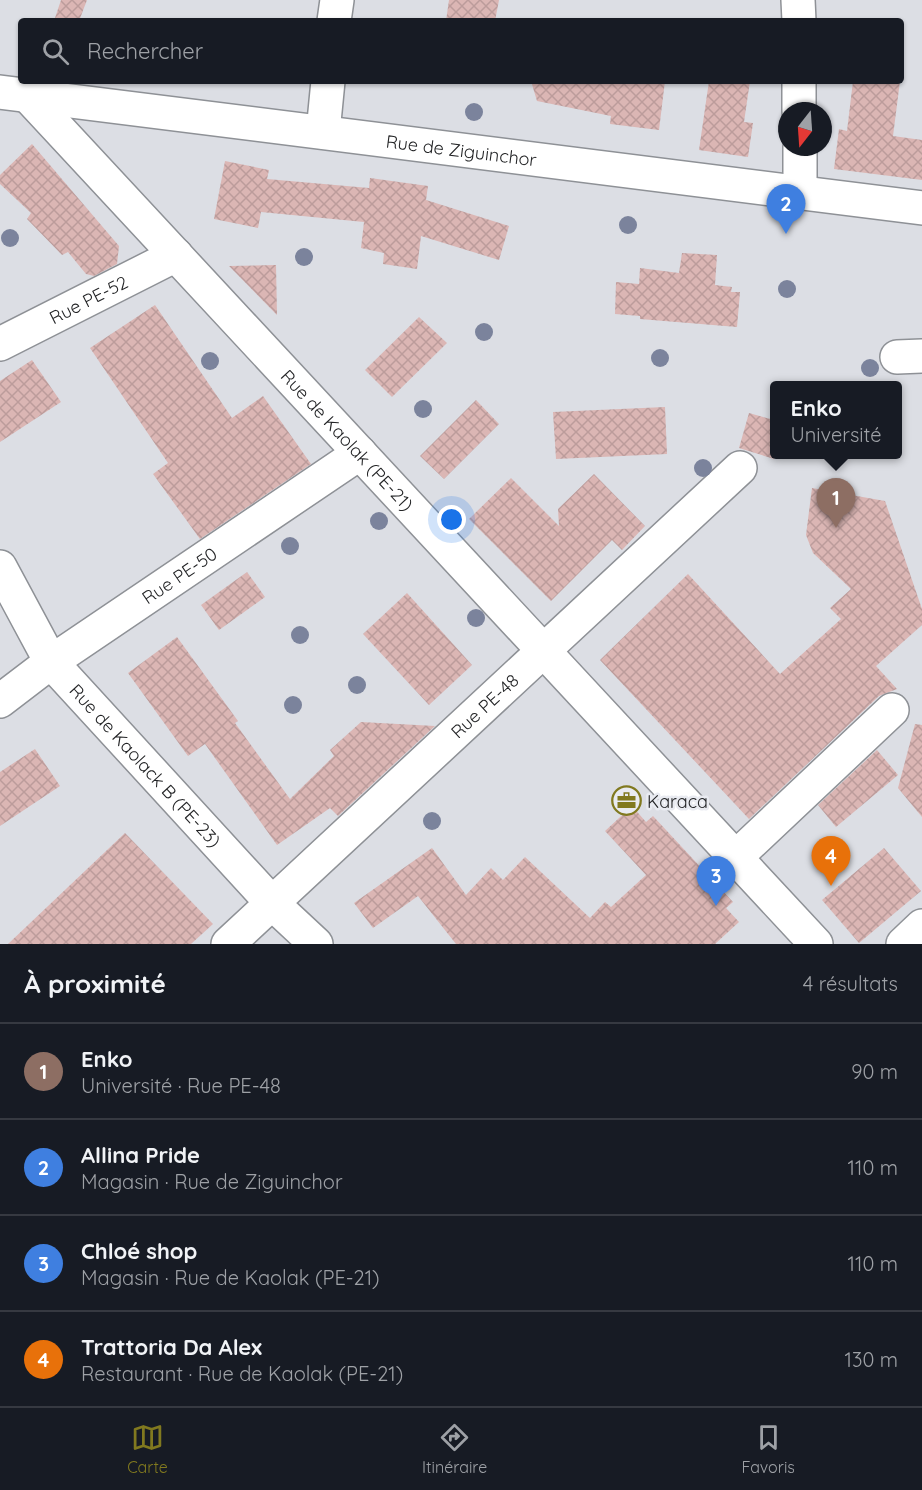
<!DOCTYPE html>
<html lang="fr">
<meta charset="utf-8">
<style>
body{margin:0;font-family:Quicksand,sans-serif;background:#242831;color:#f1f3f6}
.compass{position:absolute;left:778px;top:102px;width:54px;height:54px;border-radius:50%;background:#171b24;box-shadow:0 2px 4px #0004;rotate:197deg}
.you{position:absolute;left:452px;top:520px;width:21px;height:21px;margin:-15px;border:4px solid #fff;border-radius:50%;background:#1a73e8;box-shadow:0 0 0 9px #1a73e833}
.badge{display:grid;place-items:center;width:39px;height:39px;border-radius:50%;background:#81791f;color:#fff;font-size:20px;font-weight:700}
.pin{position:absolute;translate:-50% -50px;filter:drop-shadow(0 2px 3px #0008)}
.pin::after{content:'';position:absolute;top:32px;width:21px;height:18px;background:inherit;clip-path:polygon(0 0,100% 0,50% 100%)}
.popup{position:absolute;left:770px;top:381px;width:132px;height:78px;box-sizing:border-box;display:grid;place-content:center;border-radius:6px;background:#171b24;filter:drop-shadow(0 2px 4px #0005);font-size:20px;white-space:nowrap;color:#9ea1a6}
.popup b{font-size:22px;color:#f1f3f6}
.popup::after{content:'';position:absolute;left:50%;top:100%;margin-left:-12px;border:12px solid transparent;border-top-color:#171b24}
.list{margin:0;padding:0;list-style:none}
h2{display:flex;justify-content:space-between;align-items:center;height:78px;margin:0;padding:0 24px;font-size:26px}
h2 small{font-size:20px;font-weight:400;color:#9ea1a6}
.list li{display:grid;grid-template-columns:39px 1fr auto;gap:18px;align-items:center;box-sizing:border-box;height:96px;padding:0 24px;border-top:2px solid #363941}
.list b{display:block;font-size:22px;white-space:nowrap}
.list p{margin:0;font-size:20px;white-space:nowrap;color:#9ea1a6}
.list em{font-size:20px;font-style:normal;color:#9ea1a6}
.icon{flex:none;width:33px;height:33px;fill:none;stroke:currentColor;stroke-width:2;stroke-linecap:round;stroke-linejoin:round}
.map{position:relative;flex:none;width:922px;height:944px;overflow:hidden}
.search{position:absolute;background:#171b24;box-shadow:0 2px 4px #0004;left:18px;right:18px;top:18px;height:66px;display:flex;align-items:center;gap:15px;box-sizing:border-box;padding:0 21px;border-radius:6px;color:#9ea1a6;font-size:22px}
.sheet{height:462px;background:#171b24}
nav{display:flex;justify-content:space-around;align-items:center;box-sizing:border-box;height:84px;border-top:2px solid #363941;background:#171b24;font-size:16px;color:#9ea1a6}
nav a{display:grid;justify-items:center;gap:3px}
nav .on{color:#81791f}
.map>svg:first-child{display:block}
</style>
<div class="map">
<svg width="922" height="944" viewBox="0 0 922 944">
<defs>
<pattern id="building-cross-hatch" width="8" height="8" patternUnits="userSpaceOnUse" patternTransform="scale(1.5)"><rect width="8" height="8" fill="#dbb6b4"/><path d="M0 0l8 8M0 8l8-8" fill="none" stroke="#bc9c9b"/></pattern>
</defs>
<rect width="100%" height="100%" fill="#dcdee4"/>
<g fill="url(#building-cross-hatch)">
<path d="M61,0H87L79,21H54Z"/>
<path d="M449,0H499L495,21H446Z"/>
<path d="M531,81H665L659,130L610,124L611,116L537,101Z"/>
<path d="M709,81H750L744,122L753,123L748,157L699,150Z"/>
<path d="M853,81H900L893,136L922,140V180L834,169L839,129L847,131Z"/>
<path d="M32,144L119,246L117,264L94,276L86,274L68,252L62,255L27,219L31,213L0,184V175Z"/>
<path d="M225,161L269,170L267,179L369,188L370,178L428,186L426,200L509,226L499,260L421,236L417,269L383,264L384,253L361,248L364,222L261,212L258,228L214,219Z"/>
<path d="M682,253L717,255L715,285L732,287L731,292H740L737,327L640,319V316L615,314L616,282L639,284L640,268L679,273Z"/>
<path d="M276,265L277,315L229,266Z"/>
<path d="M155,305L232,418L263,396L311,464L200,539L153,474L168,463L90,348Z"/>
<path d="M419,317L447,343L392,397L365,370Z"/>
<path d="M32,360L61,402L0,442V381Z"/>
<path d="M476,400L499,424L444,479L420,456Z"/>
<path d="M665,407L667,454L556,459L553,412Z"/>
<path d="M749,413L774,420V459L739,448Z"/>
<path d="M594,474L645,526L622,550L612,540L551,601L469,519L511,478L559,526L558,509Z"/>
<path d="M812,488L885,501L922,609V625L876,666L897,689L879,696L749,819L600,660L688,574L780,674L841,619L830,608L851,589L813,553L806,535Z"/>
<path d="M247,572L265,597L219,630L201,605Z"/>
<path d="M407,593L472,665L429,705L363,634Z"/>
<path d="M177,637L238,721L235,723L290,799L334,756L330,750L361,722L435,726L338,816L330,808L277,845L205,744L188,756L128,673Z"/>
<path d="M915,724L922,725V817L898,788Z"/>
<path d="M35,749L60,786L0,826V772Z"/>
<path d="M877,750L898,775L836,827L818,805Z"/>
<path d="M632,806L646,822L653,816L733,902L726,908L739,922L715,944H456L418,896L373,928L354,903L432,848L466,895L491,868L503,880L525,857L590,918L605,902L611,907L646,875L605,831Z"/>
<path d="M125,833L213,924L191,944H8Z"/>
<path d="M884,848L921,891L859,943L822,900Z"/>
</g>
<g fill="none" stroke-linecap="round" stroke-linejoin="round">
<defs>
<g id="minor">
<path d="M798,0L799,21"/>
<path d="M334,21L337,0"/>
<path d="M799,81V111"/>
<path id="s1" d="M0,92L922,208"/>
<path id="s2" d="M27,95L816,944"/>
<path d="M323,132L328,81"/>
<path d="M800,147V192"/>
<path id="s3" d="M0,344L176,255"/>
<path d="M897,357L922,356"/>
<path id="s4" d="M0,567L51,662L272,903L316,944"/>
<path id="s5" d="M0,701L51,662L360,453"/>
<path d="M736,857L892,710"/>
<path id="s6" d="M228,944L740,468"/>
<path d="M903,944L922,926"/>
</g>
</defs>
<use href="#minor" stroke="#8e9196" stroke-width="36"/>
<use href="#minor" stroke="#fff" stroke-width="33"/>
</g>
<g fill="#7b839c">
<circle cx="474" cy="112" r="9"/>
<circle cx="628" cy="225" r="9"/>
<circle cx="10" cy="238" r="9"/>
<circle cx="304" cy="257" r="9"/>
<circle cx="787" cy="289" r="9"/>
<circle cx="484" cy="332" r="9"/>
<circle cx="660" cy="358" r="9"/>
<circle cx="210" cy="361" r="9"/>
<circle cx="870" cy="368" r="9"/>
<circle cx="423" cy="409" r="9"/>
<circle cx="703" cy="468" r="9"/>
<circle cx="379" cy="521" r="9"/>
<circle cx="290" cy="546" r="9"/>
<circle cx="476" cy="618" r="9"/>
<circle cx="300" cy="635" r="9"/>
<circle cx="357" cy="685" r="9"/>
<circle cx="293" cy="705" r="9"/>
<circle cx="432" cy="821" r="9"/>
</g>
<defs>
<symbol id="office-ring" viewBox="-11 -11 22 22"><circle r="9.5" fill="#e9ebf1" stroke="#81791f" stroke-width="1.5"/><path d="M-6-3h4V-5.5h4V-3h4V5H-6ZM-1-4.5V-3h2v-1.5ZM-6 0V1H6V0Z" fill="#81791f"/></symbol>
</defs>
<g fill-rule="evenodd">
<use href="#office-ring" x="610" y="784" width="33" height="33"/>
</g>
<g text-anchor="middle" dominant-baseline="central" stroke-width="5" stroke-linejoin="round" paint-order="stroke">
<g font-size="18" fill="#232426" stroke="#e9ebf1">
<text stroke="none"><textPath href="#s1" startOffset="465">Rue de Ziguinchor</textPath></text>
<text stroke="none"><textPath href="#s3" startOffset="99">Rue PE-52</textPath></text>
<text stroke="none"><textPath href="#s2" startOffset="471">Rue de Kaolak (PE-21)</textPath></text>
<text stroke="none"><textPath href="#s5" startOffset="219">Rue PE-50</textPath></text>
<text stroke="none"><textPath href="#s6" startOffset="350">Rue PE-48</textPath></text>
<text stroke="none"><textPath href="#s4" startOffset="248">Rue de Kaolack B (PE-23)</textPath></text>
</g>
<g font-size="18" fill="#232426" stroke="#e9ebf1" text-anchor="start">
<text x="647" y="801">Karaca</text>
</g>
</g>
</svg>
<svg class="compass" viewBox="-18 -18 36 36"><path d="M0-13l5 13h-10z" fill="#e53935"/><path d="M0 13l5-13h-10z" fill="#9ea1a6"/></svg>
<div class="you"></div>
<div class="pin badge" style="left:836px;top:528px;background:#8d6e63">1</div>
<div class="popup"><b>Enko</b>Université</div>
<div class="pin badge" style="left:786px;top:234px;background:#3f7fe0">2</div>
<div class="pin badge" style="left:716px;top:906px;background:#3f7fe0">3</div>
<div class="pin badge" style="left:831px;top:886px;background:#e8710a">4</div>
<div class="search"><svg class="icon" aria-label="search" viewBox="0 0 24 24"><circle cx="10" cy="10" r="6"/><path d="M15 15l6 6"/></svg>Rechercher</div>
</div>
<section class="sheet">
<h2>À proximité<small>4 résultats</small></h2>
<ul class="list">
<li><span class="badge" style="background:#8d6e63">1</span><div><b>Enko</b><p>Université · Rue PE-48</p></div><em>90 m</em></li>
<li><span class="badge" style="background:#3f7fe0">2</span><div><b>Allina Pride</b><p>Magasin · Rue de Ziguinchor</p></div><em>110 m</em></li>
<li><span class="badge" style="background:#3f7fe0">3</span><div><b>Chloé shop</b><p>Magasin · Rue de Kaolak (PE-21)</p></div><em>110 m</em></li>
<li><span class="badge" style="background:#e8710a">4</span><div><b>Trattoria Da Alex</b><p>Restaurant · Rue de Kaolak (PE-21)</p></div><em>130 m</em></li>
</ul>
</section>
<nav>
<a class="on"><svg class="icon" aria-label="map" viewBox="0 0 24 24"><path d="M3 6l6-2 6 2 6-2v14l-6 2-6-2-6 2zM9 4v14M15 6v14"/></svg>Carte</a>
<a><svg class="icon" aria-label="directions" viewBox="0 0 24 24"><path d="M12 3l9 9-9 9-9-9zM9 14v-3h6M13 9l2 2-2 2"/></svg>Itinéraire</a>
<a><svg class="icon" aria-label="saved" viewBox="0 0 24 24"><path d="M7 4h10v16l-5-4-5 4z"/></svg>Favoris</a>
</nav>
